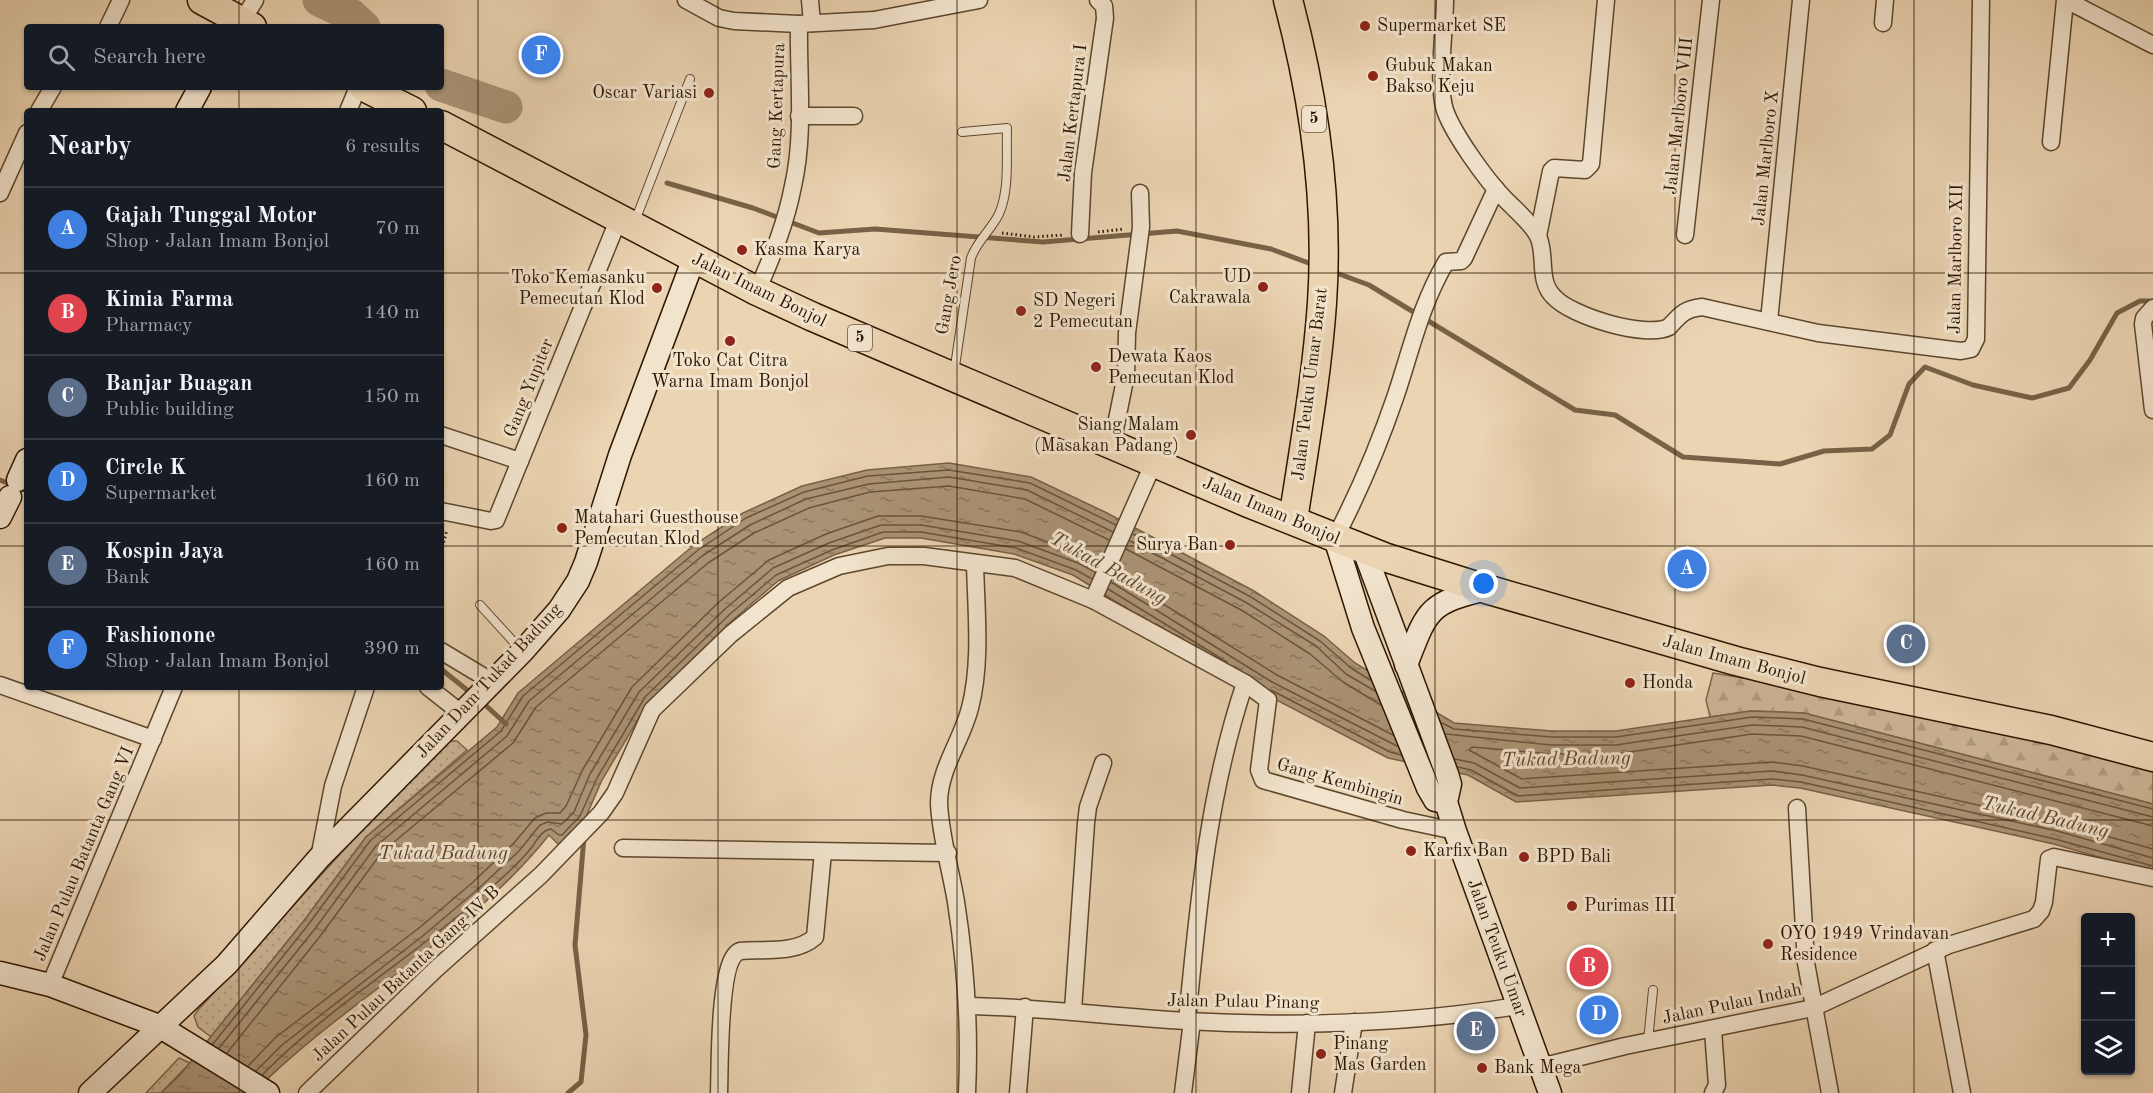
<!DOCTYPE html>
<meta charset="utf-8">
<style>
body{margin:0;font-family:"Old Standard TT",serif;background:#242831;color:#f1f3f6}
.controls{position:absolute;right:18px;bottom:18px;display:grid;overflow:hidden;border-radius:6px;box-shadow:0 2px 4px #0004}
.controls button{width:54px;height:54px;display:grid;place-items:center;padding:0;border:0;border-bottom:2px solid #363941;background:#171b24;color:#f1f3f6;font:30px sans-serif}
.you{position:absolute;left:1484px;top:584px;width:21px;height:21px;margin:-15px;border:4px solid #fff;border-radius:50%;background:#1a73e8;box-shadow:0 0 0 9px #1a73e833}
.badge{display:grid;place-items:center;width:39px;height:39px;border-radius:50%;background:#0b8043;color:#fff;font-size:20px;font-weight:700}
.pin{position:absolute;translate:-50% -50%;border:3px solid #fff;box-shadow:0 2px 6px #0006}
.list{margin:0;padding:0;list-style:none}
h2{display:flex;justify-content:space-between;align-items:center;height:78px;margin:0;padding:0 24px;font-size:26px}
h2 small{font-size:20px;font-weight:400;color:#9ea1a6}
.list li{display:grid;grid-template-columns:39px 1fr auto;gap:18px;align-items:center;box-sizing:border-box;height:84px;padding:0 24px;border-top:2px solid #363941}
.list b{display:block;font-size:22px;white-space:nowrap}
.list p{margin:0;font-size:20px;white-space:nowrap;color:#9ea1a6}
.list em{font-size:20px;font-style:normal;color:#9ea1a6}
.icon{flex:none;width:33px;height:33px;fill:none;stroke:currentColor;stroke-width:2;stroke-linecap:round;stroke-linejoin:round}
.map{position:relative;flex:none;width:2153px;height:1093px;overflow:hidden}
.search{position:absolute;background:#171b24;box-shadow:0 2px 4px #0004;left:24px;top:24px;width:420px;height:66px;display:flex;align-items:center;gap:15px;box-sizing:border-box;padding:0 21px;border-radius:6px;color:#9ea1a6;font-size:22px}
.panel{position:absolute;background:#171b24;box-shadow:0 2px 4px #0004;left:24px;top:108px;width:420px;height:582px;border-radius:6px}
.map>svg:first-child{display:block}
</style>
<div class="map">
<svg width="2153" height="1093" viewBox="0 0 2153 1093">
<defs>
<pattern id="green-dots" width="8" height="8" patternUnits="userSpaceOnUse" patternTransform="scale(1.5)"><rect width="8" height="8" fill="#cbb494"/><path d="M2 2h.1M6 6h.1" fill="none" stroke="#af9a7e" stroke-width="1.8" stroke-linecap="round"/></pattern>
<pattern id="forest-firs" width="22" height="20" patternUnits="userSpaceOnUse" patternTransform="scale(1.5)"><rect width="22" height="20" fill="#cbb494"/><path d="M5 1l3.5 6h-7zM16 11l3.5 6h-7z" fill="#af9a7e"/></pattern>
<pattern id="water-ripples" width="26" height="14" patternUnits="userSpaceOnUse" patternTransform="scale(1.5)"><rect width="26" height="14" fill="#aa9375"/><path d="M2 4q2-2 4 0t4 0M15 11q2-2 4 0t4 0" fill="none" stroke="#8b775e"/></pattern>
</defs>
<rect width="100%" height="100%" fill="#ebd4b2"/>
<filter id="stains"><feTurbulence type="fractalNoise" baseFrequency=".00333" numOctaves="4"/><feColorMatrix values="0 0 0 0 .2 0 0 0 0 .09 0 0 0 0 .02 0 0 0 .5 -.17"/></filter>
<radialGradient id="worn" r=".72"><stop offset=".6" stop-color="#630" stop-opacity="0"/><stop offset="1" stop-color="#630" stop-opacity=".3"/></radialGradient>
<g fill="url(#green-dots)" stroke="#7c654a" stroke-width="1.5">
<path d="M450,741H457L467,750L366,837L303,922L211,1037L198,1027L194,1016L198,1010L353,840Z"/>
<path d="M179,1058L190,1063L161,1093H146Z"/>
</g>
<path fill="url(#forest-firs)" stroke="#7c654a" stroke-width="1.5" d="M1713,673L1838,694L2153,766V804L1804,713L1751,711L1710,717L1706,700Z"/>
<path fill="url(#water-ripples)" stroke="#786146" stroke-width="1.5" d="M949,463L1031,477L1105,512L1254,591L1324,636L1355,663L1454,723L1552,731H1616L1751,711L1804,713L2153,804V873L2054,844L1800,788L1772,785L1516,802L1468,775L1388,758L1265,694L1073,575L1014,554L921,538H885L834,555L778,581L734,619L649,701L602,780L585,819L560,846L549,835C467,938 345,1000 253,1093H161L180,1075L303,922L366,837L497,727L518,693L694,545L743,513L802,486L867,470Z"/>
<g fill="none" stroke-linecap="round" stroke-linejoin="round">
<g stroke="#6c543a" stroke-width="1.5">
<path d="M1133,534L1251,597L1320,641L1351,668L1370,680"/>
<path d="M1130,541L1247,603L1316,646L1346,674L1375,691"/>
<path d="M1126,549L1243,611L1310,654L1343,682L1381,705"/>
<path d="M1115,574L1277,675L1393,735"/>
<path d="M1111,582L1272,682L1397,746"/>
<path d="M1108,589L1227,662"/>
<path d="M1271,690L1390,752L1401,755"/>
<path d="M1442,723L1454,729L1552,737H1616L1752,717L1803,719L2153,809"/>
<path d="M1446,734L1551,745H1616L1752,725L1802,727L2153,817"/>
<path d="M1455,759L1474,763L1520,788L1772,771L1802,775L2057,831L2153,858"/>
<path d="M1458,767L1471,770L1518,796L1772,779L1801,782L2055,839L2153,866"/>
<path d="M2153,826L1801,736L1752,734L1616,754H1552L1472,747L1469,750L1522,779L1772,762L1803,766L2059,823L2153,849"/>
<path d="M213,1044L308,925L370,841L501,731L523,696L698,550L746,518L804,492L868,476L949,470L1030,483L1116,525"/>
<path d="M219,1048L314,930L376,846L507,736L529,701L702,556L750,525L806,499L869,484L949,477L1027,490L1113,532"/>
<path d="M227,1053L321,935L382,852L513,743L536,707L708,563L754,533L809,508L870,492L949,486L1025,499L1109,540"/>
<path d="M248,1066L276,1037L419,928L472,883L513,844L535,818L546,813H560L566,806L583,769L632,687L719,602L769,560L826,534L878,516H921L1021,532L1082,555L1098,564"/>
<path d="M256,1071L282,1045L424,935L478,889L519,851L540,825L548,822L562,824L574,812L590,774L639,692L725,609L773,568L829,543L881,525H921L1018,541L1078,563L1095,572"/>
<path d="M262,1075C329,1007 412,958 483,895C500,880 518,865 532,847C537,840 542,830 551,829L559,835H562L580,816L597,778L645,697L730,614L776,575L832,550L883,532H921L1016,548L1076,570L1092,579"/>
</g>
<g stroke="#786146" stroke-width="5">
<path d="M667,183L753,208L819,233L875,229L1043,242L1177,231L1271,249L1314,265"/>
<path d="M1331,271L1369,285L1575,410L1615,415L1683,457L1780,464L1824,451L1872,449L1890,435L1909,384L1925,367L1973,385L2032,398L2069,388L2090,360L2117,313L2140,301H2153"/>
<path d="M0,480L27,491"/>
<path d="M441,669L472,694"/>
<path d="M482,702L506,724"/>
<path d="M568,1093L581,1082L586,1035L575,945L584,837"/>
</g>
<g stroke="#aa9375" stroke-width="33">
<path d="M319,0L351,15L364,27"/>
<path d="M441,85L506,107"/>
</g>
<defs>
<g id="lane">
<path d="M635,221L690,79"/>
<path d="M954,373L971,258C977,241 991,230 999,214C1010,189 1006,156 1007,128L962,132"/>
<path d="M480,605L522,651"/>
<path d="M1648,1041L1653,990"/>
</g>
<g id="street">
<path d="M686,0L719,18L734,21L799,24L874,20L979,0"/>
<path d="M810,0L812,23"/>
<path d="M1445,0C1445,28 1436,89 1446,113C1455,136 1485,178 1502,196C1513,208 1531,222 1538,236C1547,255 1537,281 1554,297C1571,316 1646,339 1669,327C1680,315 1684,309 1702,307L1818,333L1961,351L1971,349L1976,339L1981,0"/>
<path d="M2066,0L2153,45"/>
<path d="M242,21L255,0"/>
<path d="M1883,23L1885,0"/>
<path d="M108,27L121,0"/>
<path d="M39,111L53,87"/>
<path d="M348,111L358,87"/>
<path d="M799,116H854"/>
<path d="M2051,142L2065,0"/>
<path d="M0,193L27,133"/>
<path d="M1080,234L1083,173L1105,18L1104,6L1098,0"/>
<path d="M1685,235L1711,0"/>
<path d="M1538,236L1551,171L1554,168L1585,170L1591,164L1606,0"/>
<path d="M757,291C772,257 786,223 793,186C805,134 798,77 799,24"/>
<path d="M2153,308L2144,318L2143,324L2153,410"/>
<path d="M1769,321L1801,0"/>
<path d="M441,435L520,461"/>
<path d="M1112,444L1126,375L1127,333L1141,227L1140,193"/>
<path d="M441,511L491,521L496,520L619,218"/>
<path d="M1335,538C1359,492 1379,445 1396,395C1411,350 1421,304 1446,262L1461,261L1464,258L1496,189"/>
<path d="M1093,600L1154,462"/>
<path d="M441,651L491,681"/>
<path d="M0,685L153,739"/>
<path d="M428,687L461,713"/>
<path d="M1797,808L1806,963L1830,1093"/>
<path d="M623,848L948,853"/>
<path d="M319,858L333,786L366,687"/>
<path d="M1935,950L1962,1093"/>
<path d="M50,985L174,687"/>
<path d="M968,1006C1041,1007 1113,1017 1186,1021C1296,1027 1408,1024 1517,1006"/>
<path d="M1073,1010L1086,823L1088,807L1103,763"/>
<path d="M1187,1021C1198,907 1208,792 1245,683"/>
<path d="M1713,1030L1717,1085L1713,1093"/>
<path d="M1540,1067L1625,1046L1813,1008L1949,945L2034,919L2041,911L2044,902L2049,859L2054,857L2153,878"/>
<path d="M307,1093L436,969L541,875L601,813L615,793L652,710L731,634L788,588L839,566L888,556H924L1015,568L1093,600L1245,683L1268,700L1259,770L1263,780L1403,820L1455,831"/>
<path d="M719,1093C720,1068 718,959 740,951C764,949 796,954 815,937L823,852"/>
<path d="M967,1093C970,1029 966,966 956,902C951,871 940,834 939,803C939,769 962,740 970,708C982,662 976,610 975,563"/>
<path d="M1018,1093L1025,1007"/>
<path d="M1183,1093L1192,1021"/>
<path d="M1300,1093L1307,1023"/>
<path d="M1343,1093L1354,1022"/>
</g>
<g id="secondary">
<path d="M187,111L200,87"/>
<path d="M18,480L27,460"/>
<path d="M0,517L10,497"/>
<path d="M1335,538L1363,628L1428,788L1435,800L1446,802"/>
<path d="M1364,550L1447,774L1450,784L1446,802L1455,831L1550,1093"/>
<path d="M1406,665C1427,611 1427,603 1486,589"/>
<path d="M0,973L50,985L159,1026L268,1093"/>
<path d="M90,1093L227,964L319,858L522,652L559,610L578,581L586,562L620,455L694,258"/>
</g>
<g id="highway">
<path d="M202,0L252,27"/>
<path d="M1288,0C1314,98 1329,201 1322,303C1317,375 1304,448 1293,520"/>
<path d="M364,87L412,111"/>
<path d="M441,125L757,291L813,317L1246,502L1384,557L1486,589L1736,661L1820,682L2051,730L2153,757"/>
</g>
</defs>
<use href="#lane" stroke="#5c462c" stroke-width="10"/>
<use href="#street" stroke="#5c462c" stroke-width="19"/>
<use href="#secondary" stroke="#2d1600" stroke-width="25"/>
<use href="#highway" stroke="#2d1600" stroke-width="31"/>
<g stroke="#2d1600" stroke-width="3" stroke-dasharray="1.5 3" stroke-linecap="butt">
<path d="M1098,232L1124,229"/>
<path d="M1002,233L1034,237L1064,235"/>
<path d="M441,551L447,530"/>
</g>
<use href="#lane" stroke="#f2e3cd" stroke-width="8"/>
<use href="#street" stroke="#f2e3cd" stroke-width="16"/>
<use href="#secondary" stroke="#f2e3cd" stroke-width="22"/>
<use href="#highway" stroke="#ebd4b2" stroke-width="28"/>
</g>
<path fill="none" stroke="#2d1600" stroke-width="1.5" stroke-opacity="0.55" d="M239,0V27M478,0V1093M718,0V1093M957,0V1093M1196,0V1093M1435,0V1093M1675,0V1093M1914,0V1093M239,87V111M0,273H27M441,273H2153M0,546H27M441,546H2153M239,687V1093M0,820H2153"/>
<g fill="#8f2418" stroke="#f2e3cd" stroke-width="2">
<circle cx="1365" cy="26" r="6"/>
<circle cx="1373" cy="76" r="6"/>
<circle cx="709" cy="93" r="6"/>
<circle cx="742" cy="250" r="6"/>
<circle cx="1263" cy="287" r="6"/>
<circle cx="657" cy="288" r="6"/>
<circle cx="1021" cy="311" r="6"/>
<circle cx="730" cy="341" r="6"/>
<circle cx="1096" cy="367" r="6"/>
<circle cx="1191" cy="435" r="6"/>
<circle cx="562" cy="528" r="6"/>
<circle cx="1230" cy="545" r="6"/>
<circle cx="1630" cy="683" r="6"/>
<circle cx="1411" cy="851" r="6"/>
<circle cx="1524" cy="857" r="6"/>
<circle cx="1572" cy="906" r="6"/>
<circle cx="1768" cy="944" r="6"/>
<circle cx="1321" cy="1054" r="6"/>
<circle cx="1482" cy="1068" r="6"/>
</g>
<g text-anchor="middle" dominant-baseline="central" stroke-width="6" stroke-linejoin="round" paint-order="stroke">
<g fill="#f2e3cd" stroke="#68543e" stroke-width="1.5">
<rect x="1302" y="106" width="24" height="26" rx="4.5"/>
<rect x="848" y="325" width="24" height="26" rx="4.5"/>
</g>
<g font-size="16" font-weight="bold" fill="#2d1600">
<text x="1314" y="119">5</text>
<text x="860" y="338">5</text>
</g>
<g font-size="18" fill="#2d1600" stroke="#f2e3cd" text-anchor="start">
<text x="1377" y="26">Supermarket SE</text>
<text x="1385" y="66">Gubuk Makan<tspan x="1385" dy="21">Bakso Keju</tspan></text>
<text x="697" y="93" text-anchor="end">Oscar Variasi</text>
<text x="754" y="250">Kasma Karya</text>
<text x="1251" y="277" text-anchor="end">UD<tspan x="1251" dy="21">Cakrawala</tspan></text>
<text x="645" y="278" text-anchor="end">Toko Kemasanku<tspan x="645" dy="21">Pemecutan Klod</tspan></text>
<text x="1033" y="301">SD Negeri<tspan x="1033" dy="21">2 Pemecutan</tspan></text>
<text x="1108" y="357">Dewata Kaos<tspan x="1108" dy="21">Pemecutan Klod</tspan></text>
<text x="730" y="361" text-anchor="middle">Toko Cat Citra<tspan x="730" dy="21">Warna Imam Bonjol</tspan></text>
<text x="1179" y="425" text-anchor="end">Siang Malam<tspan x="1179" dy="21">(Masakan Padang)</tspan></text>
<text x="574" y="518">Matahari Guesthouse<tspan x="574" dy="21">Pemecutan Klod</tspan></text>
<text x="1218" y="545" text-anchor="end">Surya Ban</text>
<text x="1642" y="683">Honda</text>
<text x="1423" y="851">Karfix Ban</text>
<text x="1536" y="857">BPD Bali</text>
<text x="1584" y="906">Purimas III</text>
<text x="1780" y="934">OYO 1949 Vrindavan<tspan x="1780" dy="21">Residence</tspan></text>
<text x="1333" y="1044">Pinang<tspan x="1333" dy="21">Mas Garden</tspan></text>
<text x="1494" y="1068">Bank Mega</text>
</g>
<g font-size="18" fill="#2d1600" stroke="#f2e3cd">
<text transform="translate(777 106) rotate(-88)">Gang Kertapura</text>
<text transform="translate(1073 113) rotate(-83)">Jalan Kertapura I</text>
<text transform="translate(1679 116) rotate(-84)">Jalan Marlboro VIII</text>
<text transform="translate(1766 158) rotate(-84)">Jalan Marlboro X</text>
<text transform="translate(1956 259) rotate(-89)">Jalan Marlboro XII</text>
<text transform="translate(759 290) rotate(26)">Jalan Imam Bonjol</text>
<text transform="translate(949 295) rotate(-80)">Gang Jero</text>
<text transform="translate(1310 384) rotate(-83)">Jalan Teuku Umar Barat</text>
<text transform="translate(529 388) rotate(-68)">Gang Yupiter</text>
<text transform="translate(1271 511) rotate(23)">Jalan Imam Bonjol</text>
<text transform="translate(1734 660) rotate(15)">Jalan Imam Bonjol</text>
<text transform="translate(489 681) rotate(-47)">Jalan Dam Tukad Badung</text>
<text transform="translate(1340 782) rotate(16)">Gang Kembingin</text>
<text transform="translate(84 854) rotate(-67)">Jalan Pulau Batanta Gang VI</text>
<text transform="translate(1497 948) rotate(70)">Jalan Teuku Umar</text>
<text transform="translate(406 974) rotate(-43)">Jalan Pulau Batanta Gang IV B</text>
<text transform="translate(1243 1002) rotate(1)">Jalan Pulau Pinang</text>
<text transform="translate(1732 1004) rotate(-12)">Jalan Pulau Indah</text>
</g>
<g font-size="20" font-style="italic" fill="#5f482f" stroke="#f2e3cd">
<text transform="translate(1108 569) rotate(29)">Tukad Badung</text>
<text transform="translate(1566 760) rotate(-1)">Tukad Badung</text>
<text transform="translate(2045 818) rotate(13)">Tukad Badung</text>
<text x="443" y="854">Tukad Badung</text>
</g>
</g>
<rect width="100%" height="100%" filter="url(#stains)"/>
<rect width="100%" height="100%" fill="url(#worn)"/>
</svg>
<div class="controls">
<button>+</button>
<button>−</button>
<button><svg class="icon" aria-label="layers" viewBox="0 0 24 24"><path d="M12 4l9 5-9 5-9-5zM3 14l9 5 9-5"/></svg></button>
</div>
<div class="you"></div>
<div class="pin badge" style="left:1687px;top:569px;background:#3f7fe0">A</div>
<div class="pin badge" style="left:1589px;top:967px;background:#e0444e">B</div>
<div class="pin badge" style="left:1906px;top:644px;background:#5c6f8a">C</div>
<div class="pin badge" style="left:1599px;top:1015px;background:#3f7fe0">D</div>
<div class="pin badge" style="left:1476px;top:1031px;background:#5c6f8a">E</div>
<div class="pin badge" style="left:541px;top:55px;background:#3f7fe0">F</div>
<div class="search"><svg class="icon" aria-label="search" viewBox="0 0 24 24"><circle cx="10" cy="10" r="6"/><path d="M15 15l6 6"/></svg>Search here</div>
<section class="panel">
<h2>Nearby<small>6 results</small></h2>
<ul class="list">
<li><span class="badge" style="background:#3f7fe0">A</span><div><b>Gajah Tunggal Motor</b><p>Shop · Jalan Imam Bonjol</p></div><em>70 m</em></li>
<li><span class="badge" style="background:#e0444e">B</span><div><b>Kimia Farma</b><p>Pharmacy</p></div><em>140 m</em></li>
<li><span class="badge" style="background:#5c6f8a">C</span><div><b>Banjar Buagan</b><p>Public building</p></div><em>150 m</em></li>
<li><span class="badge" style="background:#3f7fe0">D</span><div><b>Circle K</b><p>Supermarket</p></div><em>160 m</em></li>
<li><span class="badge" style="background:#5c6f8a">E</span><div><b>Kospin Jaya</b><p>Bank</p></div><em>160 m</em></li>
<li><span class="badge" style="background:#3f7fe0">F</span><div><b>Fashionone</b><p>Shop · Jalan Imam Bonjol</p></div><em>390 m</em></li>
</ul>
</section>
</div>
